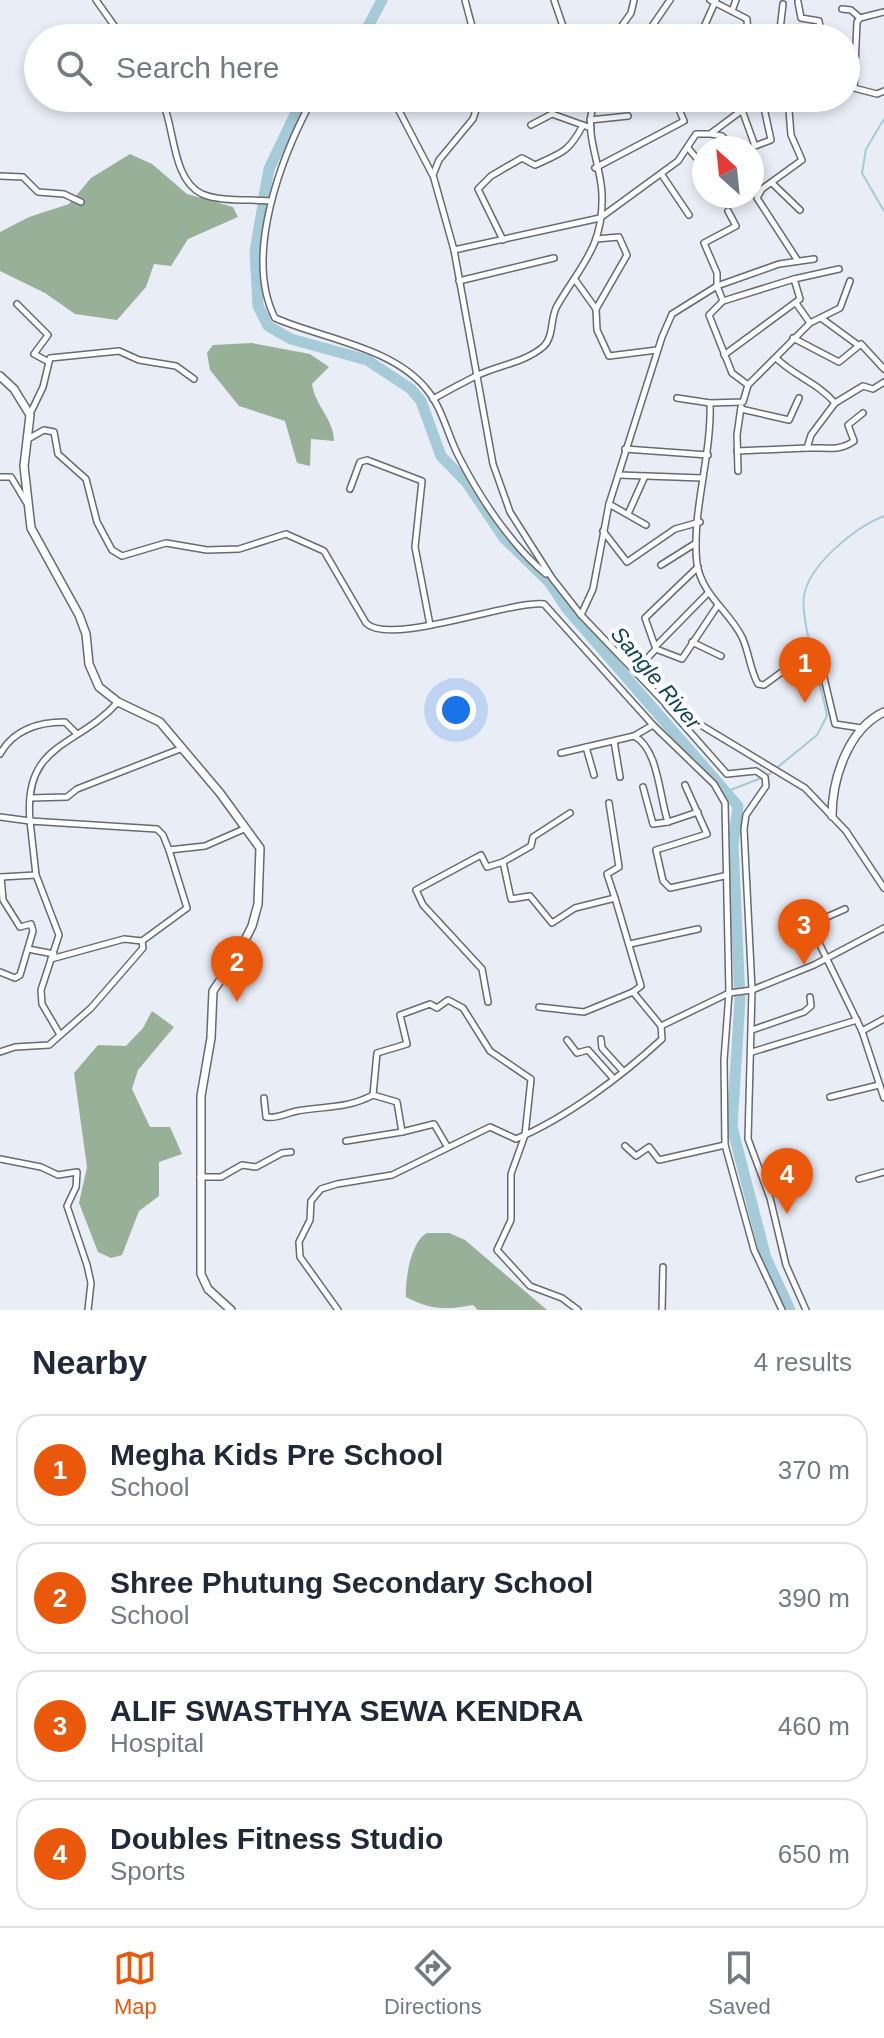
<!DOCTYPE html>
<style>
body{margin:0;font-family:Helvetica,sans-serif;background:#f2f2f3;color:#1f2937}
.compass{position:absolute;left:692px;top:136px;width:72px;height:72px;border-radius:50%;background:#fff;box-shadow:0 4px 12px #0003;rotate:333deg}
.you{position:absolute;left:456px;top:710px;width:28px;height:28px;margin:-20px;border:6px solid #fff;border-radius:50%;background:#1a73e8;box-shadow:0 0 0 12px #1a73e833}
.badge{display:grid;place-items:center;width:52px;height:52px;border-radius:50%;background:#ea580c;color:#fff;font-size:26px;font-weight:700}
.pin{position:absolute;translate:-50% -66px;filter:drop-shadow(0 2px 4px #0008)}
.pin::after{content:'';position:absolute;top:42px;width:28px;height:24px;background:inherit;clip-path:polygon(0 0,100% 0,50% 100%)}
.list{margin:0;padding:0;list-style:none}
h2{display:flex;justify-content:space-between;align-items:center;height:104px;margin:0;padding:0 32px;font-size:34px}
h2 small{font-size:26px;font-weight:400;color:#747a83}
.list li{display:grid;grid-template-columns:52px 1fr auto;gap:24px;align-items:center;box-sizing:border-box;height:112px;margin:0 16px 16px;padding:0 16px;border:2px solid #e0e1e3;border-radius:24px}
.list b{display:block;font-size:30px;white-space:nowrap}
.list p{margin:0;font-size:26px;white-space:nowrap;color:#747a83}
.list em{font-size:26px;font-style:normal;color:#747a83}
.icon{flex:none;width:44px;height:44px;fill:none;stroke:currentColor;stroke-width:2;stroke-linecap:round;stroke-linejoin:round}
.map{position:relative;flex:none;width:884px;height:1310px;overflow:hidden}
.search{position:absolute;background:#fff;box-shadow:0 4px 12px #0003;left:24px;right:24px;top:24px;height:88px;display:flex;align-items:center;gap:20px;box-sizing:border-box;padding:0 28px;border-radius:44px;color:#747a83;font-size:30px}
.sheet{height:616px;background:#fff}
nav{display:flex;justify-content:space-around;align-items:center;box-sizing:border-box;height:112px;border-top:2px solid #e0e1e3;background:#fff;font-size:22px;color:#747a83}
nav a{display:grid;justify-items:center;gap:4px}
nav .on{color:#ea580c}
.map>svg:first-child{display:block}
</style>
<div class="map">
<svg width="884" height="1310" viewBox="0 0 884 1310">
<rect width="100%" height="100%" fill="#e9edf6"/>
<g fill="#99b098">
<path d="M130,154L152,164L187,194L233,207L238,217L188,239L171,266L154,264L146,287L117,320L75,314L45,293L0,271V232L29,217L69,204L91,178Z"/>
<path d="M252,343L310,354L329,367L312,384C315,406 334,419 334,441L311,439L310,466L297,463L285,421L239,406L210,370L207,353L213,345Z"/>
<path d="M152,1011L174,1027L138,1070L132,1089L150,1127H170L182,1154L159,1162V1196L139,1211L122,1255L111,1258L98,1252L79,1203L87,1167L74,1073L98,1045L126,1046L143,1028Z"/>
<path d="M427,1233H449L465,1240L547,1310H478L473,1305C446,1310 430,1310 406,1297C405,1279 411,1241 427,1233Z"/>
</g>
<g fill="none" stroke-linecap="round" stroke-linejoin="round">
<g stroke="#a6cbd8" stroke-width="2">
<path d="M884,119L866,149L862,173L884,211"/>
<path d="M767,776L817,735L827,716C822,687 800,620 804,596C809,564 856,527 884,516"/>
<path d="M728,791L761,778"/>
</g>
<g stroke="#a6cbd8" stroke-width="11">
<path d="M362,38L382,0"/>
<path d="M264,197L269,169L303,98"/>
<path d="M263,205L255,251L258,306L268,326L291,339L367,360L411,389L421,401L441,456L467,483L504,538L550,583L567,609L738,806L733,844L740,1000L732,1127L766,1258L790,1310"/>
</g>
<defs>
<g id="minor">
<path d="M96,0L123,38"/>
<path d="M465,0L475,38"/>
<path d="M554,0L567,38"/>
<path d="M710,0L747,19L748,38"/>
<path d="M798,2L801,18L819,21L822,38"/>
<path d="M842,9L851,10L860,18"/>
<path d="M732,11L736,0"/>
<path d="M613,38L631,13L634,0"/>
<path d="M644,38L670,0"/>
<path d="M699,38L716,0"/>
<path d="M779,38L783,4"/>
<path d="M846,86L877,94L884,91"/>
<path d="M854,88L857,22L860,18L884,12"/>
<path d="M161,98C175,125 171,179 202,194C220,202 251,199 271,201"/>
<path d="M313,98C282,155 243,255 275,318C323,339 394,347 428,391C443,410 448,436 459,457C480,498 511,545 546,574"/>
<path d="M480,98L473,119L439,160L433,175L454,250L493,464L510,512L552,578L581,615L666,704L805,788L846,831L884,888"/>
<path d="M692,98L697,107"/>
<path d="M788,98L791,135L802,160L762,189L757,198L798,261"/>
<path d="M395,103L432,174"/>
<path d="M742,110L755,146L771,140L763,103L759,100L746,105"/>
<path d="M590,120L628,116"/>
<path d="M531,125L552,114L591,128"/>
<path d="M711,134L722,136L734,148"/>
<path d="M688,148L704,167"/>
<path d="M595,168L684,121L674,98"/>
<path d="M662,175L689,215"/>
<path d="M0,176L23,177L38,192L64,194L81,202"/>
<path d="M772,183L800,210"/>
<path d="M725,196L727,199"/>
<path d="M503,240L478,189L491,176L522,158L535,165C562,153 569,152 583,125"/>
<path d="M454,250L600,218L678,161L696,134H710L745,108L743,98"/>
<path d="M814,259L779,264L717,286L723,301L709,315L732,373L748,385L743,402L710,403C712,456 691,513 697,564C702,595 729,611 742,637C749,652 750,670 758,684L764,685L794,663L821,665L835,724L861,728"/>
<path d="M459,281L554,258"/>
<path d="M576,281L596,309L597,330L609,356L657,350"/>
<path d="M723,301L794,279"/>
<path d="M796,303L810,323"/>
<path d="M17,304L48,335L34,354L47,361"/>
<path d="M596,309L627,255L619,237L596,239"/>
<path d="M821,318L858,345"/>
<path d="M793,338L839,362L861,344L884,369"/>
<path d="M724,355L800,299L794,279L839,269"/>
<path d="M748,385L810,323L840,308L850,281"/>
<path d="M677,398L710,403"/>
<path d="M433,399C447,391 462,383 476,376C498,365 525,363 544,346C554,336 550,318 557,306C580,266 604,247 602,194C601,162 581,130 596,98"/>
<path d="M835,403L863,386L873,389L884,382"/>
<path d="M741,409L789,420L799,398"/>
<path d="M30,414L43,387L50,358L119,351L139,360L176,366L194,379"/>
<path d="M28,439L44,430L54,432L58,454L86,479L97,522L112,550L122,556L166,543L207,550L239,549L286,534L324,551L366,623C390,647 511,600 544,604L653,725L714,784L725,803L729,993L724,1060L725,1145L659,1160L649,1147L636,1156L625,1146"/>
<path d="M807,448C825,447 839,452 854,441L848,425L863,413"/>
<path d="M625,449L708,455"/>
<path d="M737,451L807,448L811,435L835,403C818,383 794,376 776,358"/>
<path d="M738,471L737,435L741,407"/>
<path d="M619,475L702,478"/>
<path d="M0,477H11L26,502"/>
<path d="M350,489L360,462L367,460L422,481L415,547L430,625"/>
<path d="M609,504L646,525"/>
<path d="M628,514L645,476"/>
<path d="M603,531L627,562L675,529L700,522"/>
<path d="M661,565L696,543"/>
<path d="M581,615L593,589L609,504L662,337L672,314L717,286V273L704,243L736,226L728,211"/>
<path d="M692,642L721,656"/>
<path d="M656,646L708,593"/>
<path d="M656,649L682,659L718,605"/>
<path d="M635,671L656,649L645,618L698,567"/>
<path d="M666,705L727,774L756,771L765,777L766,786L746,815L744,829L752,990L748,1139L770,1198L786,1265L806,1310"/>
<path d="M634,736C659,749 659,797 668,822L698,812"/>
<path d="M614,741L620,777"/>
<path d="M586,747L594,775"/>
<path d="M561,753L634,736L653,725"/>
<path d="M0,754C14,729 39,722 65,722L77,734"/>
<path d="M685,785L707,834L656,850L663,881L670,888L724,876"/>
<path d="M643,787L653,824L668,822"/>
<path d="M30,798L67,797L77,789L180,749"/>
<path d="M609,803L619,867L607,874L615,898"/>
<path d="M0,817L30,821C23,742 77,748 118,702"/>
<path d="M503,862L531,846L533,837L570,813"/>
<path d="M1,877L36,875"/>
<path d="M800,904L862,1031L884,1098"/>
<path d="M811,924L845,909"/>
<path d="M630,944L698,929"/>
<path d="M28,949L54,954"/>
<path d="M51,959L124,939L142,941"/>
<path d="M0,972L15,978L20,975L33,931L31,924L20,927L3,900L1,877"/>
<path d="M539,1007L584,1012L633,992"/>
<path d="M661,1026L729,993L752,990L814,965L884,928"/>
<path d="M752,1030L804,1012L811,1006L810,997"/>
<path d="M862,1031L884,1019"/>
<path d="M59,1033L42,1004L41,990L59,935L36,875L30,821L157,829L163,835L169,850L205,846L244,829"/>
<path d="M601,1039L602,1048L622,1070"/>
<path d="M567,1040L577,1053L588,1050L613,1078"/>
<path d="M0,1052L15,1047L49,1045L91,1008L143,948L142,941L187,908L169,850"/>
<path d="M752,1052L857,1020"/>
<path d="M830,1097L879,1085"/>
<path d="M264,1098L266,1117C278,1119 286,1113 297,1111C324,1106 347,1109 373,1095"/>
<path d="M402,1132L434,1124L447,1146"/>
<path d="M346,1141L402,1132L397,1102L373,1095L377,1053L407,1044L400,1015L430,1004L437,1008L448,1000L463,1008L490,1051L531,1079L525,1135L511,1174V1220L497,1250L530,1286L562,1298L578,1310"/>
<path d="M725,1145L754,1250L782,1310"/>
<path d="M0,1159L41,1167L58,1175L77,1172L76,1187L67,1206L87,1265L91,1283L88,1310"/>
<path d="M200,1177H221L242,1165L256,1167L282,1153L291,1152"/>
<path d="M859,1179L884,1172"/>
<path d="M338,1310L300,1257L299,1242L310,1220L311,1201L321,1189L337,1184L392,1175L490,1127L516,1139C566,1118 622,1076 662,1039L661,1026L633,992L641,986L615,898L575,908L552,923L530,896L511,899L503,862L487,867L481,855L416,890L423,905L482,969L488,1002"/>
<path d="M662,1310L663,1267"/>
</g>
<g id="tertiary">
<path d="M0,376L14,389L30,415L24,466L31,528L79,615L86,634L89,664L99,687L118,702L160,722L220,793L260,848L258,904L252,926L238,954L213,991L211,1038L201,1096V1274L208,1289L231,1310"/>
<path d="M832,816C832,779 848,729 884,712"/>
</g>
</defs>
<use href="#minor" stroke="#666a71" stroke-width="8"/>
<use href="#tertiary" stroke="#666a71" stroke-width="10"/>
<use href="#minor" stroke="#fff" stroke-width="5"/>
<use href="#tertiary" stroke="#fff" stroke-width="7"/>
</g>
<g text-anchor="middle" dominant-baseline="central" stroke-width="8" stroke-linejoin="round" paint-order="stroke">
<g font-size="22" font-style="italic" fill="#0f4453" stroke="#fff">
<text transform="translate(656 678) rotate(50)">Sangle River</text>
</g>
</g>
</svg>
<svg class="compass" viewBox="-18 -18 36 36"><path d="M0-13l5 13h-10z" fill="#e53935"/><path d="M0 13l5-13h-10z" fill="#747a83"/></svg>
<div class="you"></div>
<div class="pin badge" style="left:805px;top:703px">1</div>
<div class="pin badge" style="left:237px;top:1002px">2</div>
<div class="pin badge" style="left:804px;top:965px">3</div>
<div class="pin badge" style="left:787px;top:1214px">4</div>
<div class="search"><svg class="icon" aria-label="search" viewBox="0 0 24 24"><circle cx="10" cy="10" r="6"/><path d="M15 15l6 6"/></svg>Search here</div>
</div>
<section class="sheet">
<h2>Nearby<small>4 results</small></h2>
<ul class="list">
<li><span class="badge">1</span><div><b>Megha Kids Pre School</b><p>School</p></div><em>370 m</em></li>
<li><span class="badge">2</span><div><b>Shree Phutung Secondary School</b><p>School</p></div><em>390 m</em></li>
<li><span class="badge">3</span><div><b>ALIF SWASTHYA SEWA KENDRA</b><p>Hospital</p></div><em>460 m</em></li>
<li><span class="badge">4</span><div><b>Doubles Fitness Studio</b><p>Sports</p></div><em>650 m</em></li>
</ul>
</section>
<nav>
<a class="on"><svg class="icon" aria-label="map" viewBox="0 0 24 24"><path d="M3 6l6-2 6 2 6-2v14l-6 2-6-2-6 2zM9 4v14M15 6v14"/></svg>Map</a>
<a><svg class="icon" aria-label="directions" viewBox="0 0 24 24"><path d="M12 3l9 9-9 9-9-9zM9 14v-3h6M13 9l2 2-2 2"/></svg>Directions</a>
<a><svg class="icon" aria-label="saved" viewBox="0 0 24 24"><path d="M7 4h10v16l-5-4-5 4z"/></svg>Saved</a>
</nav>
